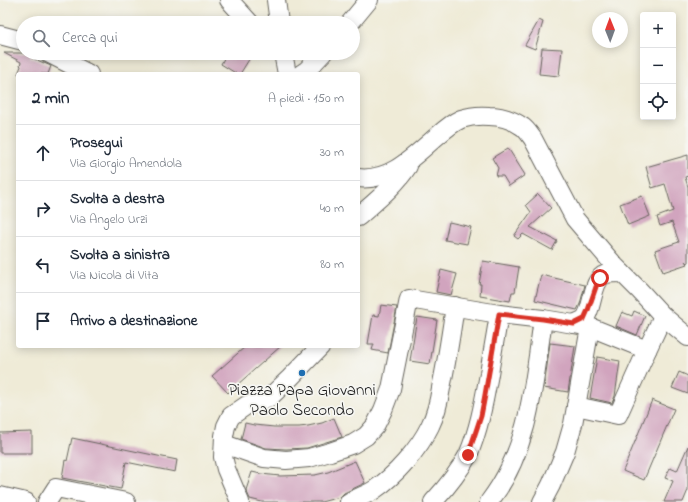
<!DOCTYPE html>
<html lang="it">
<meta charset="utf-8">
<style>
body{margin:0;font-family:"Indie Flower",sans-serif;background:#f6f6f7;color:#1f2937}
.controls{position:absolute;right:12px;top:12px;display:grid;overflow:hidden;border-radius:4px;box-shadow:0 2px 10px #0003}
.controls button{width:36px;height:36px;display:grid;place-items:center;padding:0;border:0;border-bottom:1px solid #e0e1e3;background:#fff;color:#1f2937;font:20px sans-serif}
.compass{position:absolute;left:592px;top:12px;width:36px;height:36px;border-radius:50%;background:#fff;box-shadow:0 2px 10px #0003;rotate:359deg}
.stop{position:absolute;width:12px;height:12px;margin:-9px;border:3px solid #d93025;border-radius:50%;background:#fff}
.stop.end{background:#d93025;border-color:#fff;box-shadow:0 1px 4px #0008}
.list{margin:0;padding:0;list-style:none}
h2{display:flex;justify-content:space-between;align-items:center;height:52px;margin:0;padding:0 16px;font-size:17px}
h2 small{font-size:13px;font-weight:400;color:#747a83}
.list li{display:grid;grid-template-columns:26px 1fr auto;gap:12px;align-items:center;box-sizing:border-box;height:56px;padding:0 16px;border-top:1px solid #e0e1e3}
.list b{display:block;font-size:15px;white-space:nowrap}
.list p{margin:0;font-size:13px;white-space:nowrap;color:#747a83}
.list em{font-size:13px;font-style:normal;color:#747a83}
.icon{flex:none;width:22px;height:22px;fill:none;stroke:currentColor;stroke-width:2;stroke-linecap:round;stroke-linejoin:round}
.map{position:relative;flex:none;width:688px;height:502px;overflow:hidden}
.search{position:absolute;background:#fff;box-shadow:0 2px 10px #0003;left:16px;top:16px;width:344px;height:44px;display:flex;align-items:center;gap:10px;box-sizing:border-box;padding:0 14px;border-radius:22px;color:#747a83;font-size:15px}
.panel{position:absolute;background:#fff;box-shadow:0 2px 10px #0003;left:16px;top:72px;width:344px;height:276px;border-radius:4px}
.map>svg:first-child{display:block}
</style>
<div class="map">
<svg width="688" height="502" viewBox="0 0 688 502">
<rect width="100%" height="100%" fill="#f6f6f2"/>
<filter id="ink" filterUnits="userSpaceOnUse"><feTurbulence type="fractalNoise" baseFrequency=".025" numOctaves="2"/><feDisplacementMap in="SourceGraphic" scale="8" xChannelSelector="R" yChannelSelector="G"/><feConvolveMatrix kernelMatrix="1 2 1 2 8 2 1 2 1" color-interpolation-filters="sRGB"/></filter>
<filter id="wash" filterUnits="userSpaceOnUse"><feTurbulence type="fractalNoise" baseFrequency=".012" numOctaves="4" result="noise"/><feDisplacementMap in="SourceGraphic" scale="16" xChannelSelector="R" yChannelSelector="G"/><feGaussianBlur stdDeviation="0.9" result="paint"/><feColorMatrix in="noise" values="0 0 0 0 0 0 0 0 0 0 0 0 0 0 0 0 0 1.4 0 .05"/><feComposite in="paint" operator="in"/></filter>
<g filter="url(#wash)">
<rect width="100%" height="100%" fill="#efebd7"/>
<g id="blocks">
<g fill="#d1a4be">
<path d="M539,20L543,22L535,49L525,45Z"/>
<path d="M542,48L562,49L559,76L539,74Z"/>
<path d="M4,53H32L30,57L51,66L48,74H18L21,66L20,65L21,62Z"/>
<path d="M227,53H253L240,74H237L221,64Z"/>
<path d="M508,148L525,175L509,186L503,176H496L498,168L492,158Z"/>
<path d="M688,155V176L685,177L688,187V263H687L685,261L687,264L663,272L655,250L679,242L672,222L660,226L657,217L673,211L665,184L652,188L646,167Z"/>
<path d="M538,194L551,208L530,227L557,241L552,250L523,234L518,239L514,236L531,212L526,205Z"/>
<path d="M642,196L650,216L628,225L620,204Z"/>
<path d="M449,222L471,227L467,244L445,240Z"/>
<path d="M483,261L519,267L515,292H512L510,301L480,296L481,284H479Z"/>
<path d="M441,270L457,274L451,295L436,292Z"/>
<path d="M541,275L585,285L580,304L577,310L535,300Z"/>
<path d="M381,305L397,307L388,353L372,350L374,344H368L373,315L379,316Z"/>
<path d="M634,311L645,316L637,335L616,326L622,312L632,316Z"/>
<path d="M417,317L437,320L430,364L410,361Z"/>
<path d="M550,343L575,346L568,392L544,388Z"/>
<path d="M246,346H281L228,393L212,376Z"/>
<path d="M597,357L620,361L615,396L612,403L590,398Z"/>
<path d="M679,372L688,376V394L672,388Z"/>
<path d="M652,400L674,409L644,480L623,471Z"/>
<path d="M334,418L342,437L307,448L286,449L266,448L241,439L245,423L254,425L274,427H299L308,426L322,423Z"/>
<path d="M32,432V453H0V433Z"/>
<path d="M72,438L177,460L175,472L126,462L121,489L62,478L65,460L67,461Z"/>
<path d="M688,446V490L683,502H664L673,481L665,478L670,468L677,471Z"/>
<path d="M355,461L365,483L344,493L340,497L321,502H262L250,499L246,490L252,472L261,474L280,476L315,475L328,472Z"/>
</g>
</g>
</g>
<g filter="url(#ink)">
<use href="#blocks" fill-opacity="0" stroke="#66645d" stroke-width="1"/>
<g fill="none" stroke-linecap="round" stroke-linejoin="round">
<defs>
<g id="minor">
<path d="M229,0L250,23"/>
<path d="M276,0L279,23"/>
<path d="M350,23L369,0"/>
<path d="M0,35L23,41"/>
<path d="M48,53L89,74"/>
<path d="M283,53L287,74"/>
<path d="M301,74L307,70L323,53"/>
<path d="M358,178C390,182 414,156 436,137C444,130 452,123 461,119C470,116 479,115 489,116C500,116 513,120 523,127C527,130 530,135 533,139L575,219L615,266L640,291L663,316L688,337"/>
<path d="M358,217C376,201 395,186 408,166"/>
<path d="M574,324C577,322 582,321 585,318C594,307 591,279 606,274C611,273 617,273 622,273"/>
<path d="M576,406L618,415L647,350L663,316"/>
<path d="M224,444L264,458L286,460L309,458L330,452L353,444L366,436L375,426L383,410L391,389L409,299L499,314L543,319L574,324L590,327L647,350"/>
<path d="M0,496L26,502"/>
<path d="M47,502L56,488L126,502"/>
<path d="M240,502L226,469L223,457L224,436L226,426L231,416L247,405L270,397L290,378L321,346"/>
<path d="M349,502C357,498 366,495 374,490C395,476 419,449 430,426C436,414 439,401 441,388C447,361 451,333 455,306"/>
<path d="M433,502C446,488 459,472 468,455C479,430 484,401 489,374C492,354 496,334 499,314"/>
<path d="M489,502C530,449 534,382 543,319"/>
<path d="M542,502L551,485L565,452L573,424L590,327"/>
</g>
</defs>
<use href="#minor" stroke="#66645d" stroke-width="20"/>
<use href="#minor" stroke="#fff" stroke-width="18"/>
</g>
</g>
<g fill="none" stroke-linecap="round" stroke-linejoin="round" filter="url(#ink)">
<path stroke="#d93025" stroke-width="5" d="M468,455L481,416L485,395L499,314L543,319L574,324L584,319L588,310L597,284L600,278"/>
</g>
<circle fill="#1f6fb2" stroke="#f6f6f2" stroke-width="1.5" cx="302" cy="373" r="4"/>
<g text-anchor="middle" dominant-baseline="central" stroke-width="3.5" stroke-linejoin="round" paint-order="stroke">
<g font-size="17" fill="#1c1c1c" stroke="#f6f6f2">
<text x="302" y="390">Piazza Papa Giovanni<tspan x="302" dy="20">Paolo Secondo</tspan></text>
</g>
</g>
</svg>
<div class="controls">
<button>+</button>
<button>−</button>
<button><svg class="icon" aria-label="locate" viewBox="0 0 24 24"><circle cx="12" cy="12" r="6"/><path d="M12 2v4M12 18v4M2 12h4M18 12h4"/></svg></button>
</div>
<svg class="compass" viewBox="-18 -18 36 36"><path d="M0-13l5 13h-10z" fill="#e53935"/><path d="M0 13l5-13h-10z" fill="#747a83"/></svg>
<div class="stop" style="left:600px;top:278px"></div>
<div class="stop end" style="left:468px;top:455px"></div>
<div class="search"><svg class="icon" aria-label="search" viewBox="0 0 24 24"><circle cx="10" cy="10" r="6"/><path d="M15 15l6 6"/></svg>Cerca qui</div>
<section class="panel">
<h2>2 min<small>A piedi · 150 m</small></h2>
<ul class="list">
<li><svg class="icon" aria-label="ahead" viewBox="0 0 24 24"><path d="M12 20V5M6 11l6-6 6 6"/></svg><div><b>Prosegui</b><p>Via Giorgio Amendola</p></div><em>30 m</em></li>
<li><svg class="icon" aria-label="right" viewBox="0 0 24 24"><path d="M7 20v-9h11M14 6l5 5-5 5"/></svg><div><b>Svolta a destra</b><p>Via Angelo Urzì</p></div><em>40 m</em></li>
<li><svg class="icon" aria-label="left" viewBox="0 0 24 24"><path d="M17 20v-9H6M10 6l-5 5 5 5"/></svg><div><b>Svolta a sinistra</b><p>Via Nicola di Vita</p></div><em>80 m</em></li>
<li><svg class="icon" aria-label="arrive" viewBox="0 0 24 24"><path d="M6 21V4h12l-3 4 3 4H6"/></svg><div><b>Arrivo a destinazione</b></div></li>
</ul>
</section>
</div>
